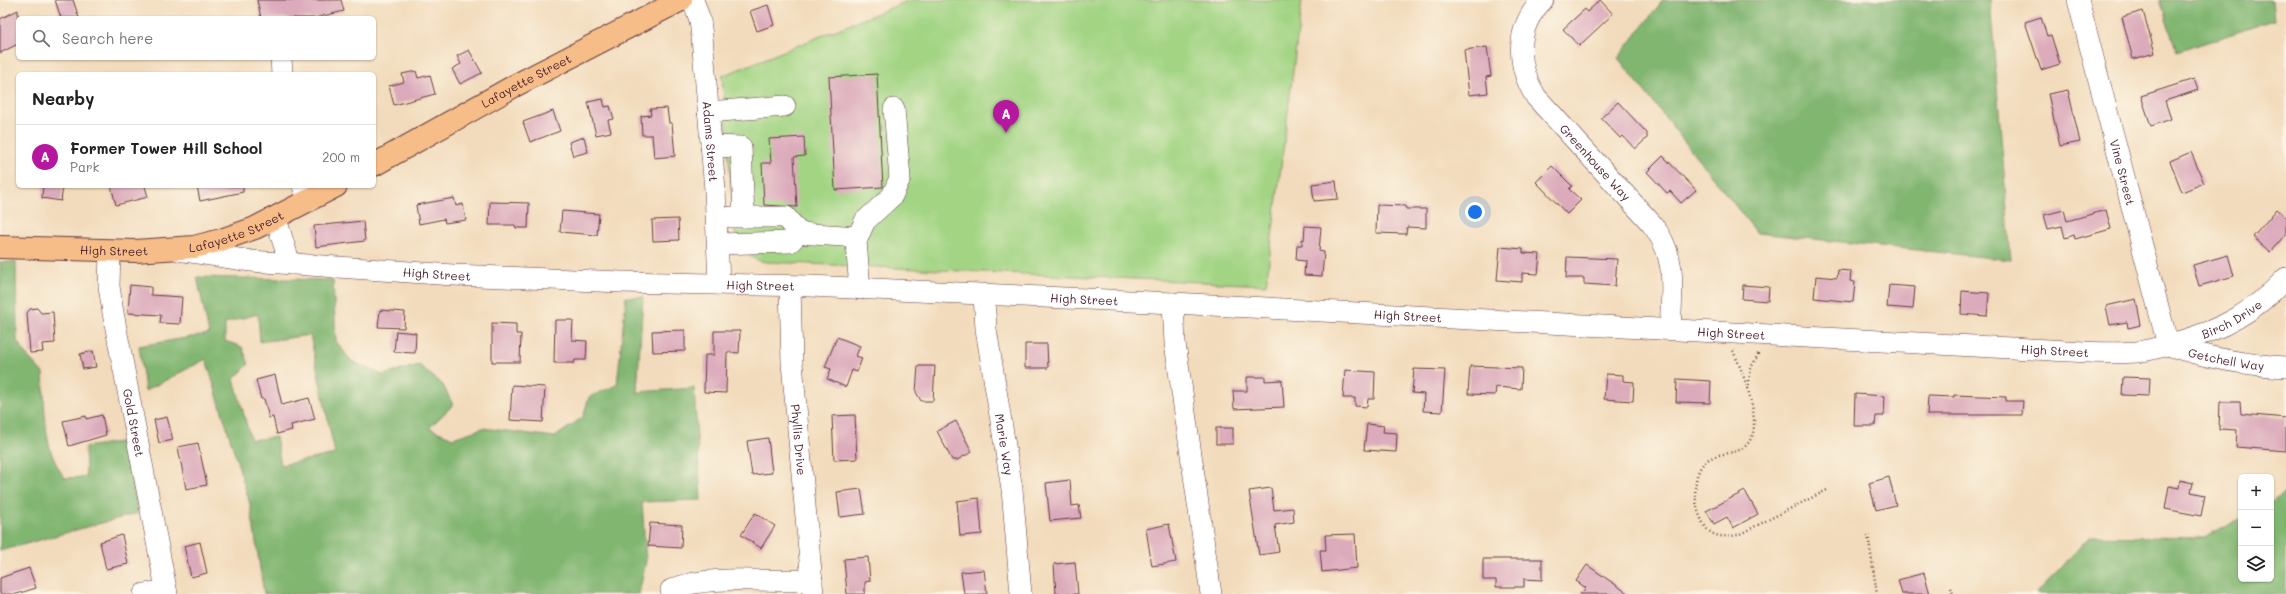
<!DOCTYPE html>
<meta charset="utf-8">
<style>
body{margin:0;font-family:Mali,sans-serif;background:#f6f6f6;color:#222}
.controls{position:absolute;right:12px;bottom:12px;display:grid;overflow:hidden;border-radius:6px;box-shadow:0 1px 3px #0004}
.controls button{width:36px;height:36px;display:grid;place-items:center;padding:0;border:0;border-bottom:1px solid #e0e0e0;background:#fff;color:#222;font:20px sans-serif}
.you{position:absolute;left:1475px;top:212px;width:14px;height:14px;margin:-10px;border:3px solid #fff;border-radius:50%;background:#1a73e8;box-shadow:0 0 0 6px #1a73e833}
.badge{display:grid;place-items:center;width:26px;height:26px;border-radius:50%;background:#b5179e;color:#fff;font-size:13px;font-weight:700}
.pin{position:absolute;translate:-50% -33px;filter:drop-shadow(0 1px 2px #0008)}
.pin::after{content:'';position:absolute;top:21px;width:14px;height:12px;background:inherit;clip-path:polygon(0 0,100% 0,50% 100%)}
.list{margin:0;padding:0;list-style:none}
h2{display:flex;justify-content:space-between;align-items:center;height:52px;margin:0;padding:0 16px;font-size:17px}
h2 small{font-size:13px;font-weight:400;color:#767676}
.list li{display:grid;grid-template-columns:26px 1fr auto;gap:12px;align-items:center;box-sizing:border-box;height:64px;padding:0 16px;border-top:1px solid #e0e0e0}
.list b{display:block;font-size:15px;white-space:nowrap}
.list p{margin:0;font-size:13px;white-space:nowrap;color:#767676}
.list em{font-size:13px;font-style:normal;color:#767676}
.icon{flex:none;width:22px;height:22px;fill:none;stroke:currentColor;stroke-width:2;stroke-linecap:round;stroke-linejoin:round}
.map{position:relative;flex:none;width:2286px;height:594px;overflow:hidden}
.search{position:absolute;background:#fff;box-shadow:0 1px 3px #0004;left:16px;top:16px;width:360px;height:44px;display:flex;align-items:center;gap:10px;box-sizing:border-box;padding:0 14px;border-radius:6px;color:#767676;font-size:15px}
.panel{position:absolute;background:#fff;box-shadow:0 1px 3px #0004;left:16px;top:72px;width:360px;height:116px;border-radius:6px}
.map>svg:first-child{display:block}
</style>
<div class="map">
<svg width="2286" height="594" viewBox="0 0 2286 594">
<rect width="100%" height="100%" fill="#fcf5e5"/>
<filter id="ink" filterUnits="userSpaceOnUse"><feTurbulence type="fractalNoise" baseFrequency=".025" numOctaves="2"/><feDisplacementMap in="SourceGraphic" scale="8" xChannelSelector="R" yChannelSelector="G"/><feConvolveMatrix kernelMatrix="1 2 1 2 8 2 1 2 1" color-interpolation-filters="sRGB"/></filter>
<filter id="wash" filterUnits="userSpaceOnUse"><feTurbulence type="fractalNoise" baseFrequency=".012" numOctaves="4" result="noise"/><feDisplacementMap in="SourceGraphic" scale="16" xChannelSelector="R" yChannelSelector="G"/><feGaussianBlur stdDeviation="0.9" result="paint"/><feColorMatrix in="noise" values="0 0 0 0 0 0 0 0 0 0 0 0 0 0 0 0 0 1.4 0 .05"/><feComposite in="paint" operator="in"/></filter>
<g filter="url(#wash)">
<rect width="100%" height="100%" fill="#f2dbbc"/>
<path fill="#a2d483" stroke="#767a57" d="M910,0H1302L1266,285L767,262C748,260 742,249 735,233L722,76Z"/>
<g fill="#81b671" stroke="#666a4e" fill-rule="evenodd">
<path d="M1663,0H1990L2011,260L1757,233L1618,58Z"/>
<path d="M2160,0H2272L2274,20L2177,52Z"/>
<path d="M0,262H16L17,341L28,357L43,373C46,409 41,447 65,478L86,477L85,447L126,441L138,513L0,551Z"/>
<path d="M197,277L333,280L336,341L351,361L383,375L419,365L443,385L453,405L429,428L453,438L483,428L555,437L583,417L589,397L617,385L626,297H643L637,392L694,388L701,500L642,502L646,561L639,594H264L250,504L206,359L145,391L139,346L209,334ZM258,314L260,342L310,335L335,454L281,465L276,437L251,440L234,379L249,364L242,347L225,341V323Z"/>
<path d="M2286,493V594H2036L2090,536L2204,538L2241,518V579H2271V502Z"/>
</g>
<g id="blocks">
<g fill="#dbaabb">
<path d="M55,0H73L79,18H61Z"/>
<path d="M257,0H341L344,11L315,18H261Z"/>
<path d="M1600,0L1613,14L1579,46L1563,29L1585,9L1587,12Z"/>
<path d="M768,5L774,25L757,31L750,11Z"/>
<path d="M18,10V44L0,53V19Z"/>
<path d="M2143,11L2155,53L2133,59L2122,17Z"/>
<path d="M2041,17L2047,36L2051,35L2060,64L2041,70L2025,22Z"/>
<path d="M1487,47L1491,76L1486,77L1488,93L1469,95L1464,50Z"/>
<path d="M469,50L482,73L460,84L452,69L461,64L457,56Z"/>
<path d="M416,71L418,78L430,75L435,94L394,105L389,86L404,82L402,74Z"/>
<path d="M877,74L883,187L835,190L829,77Z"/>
<path d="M2194,79L2198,90L2165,101L2171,119L2151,126L2141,96Z"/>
<path d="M2068,90L2080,142L2060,146L2048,94Z"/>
<path d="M603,99L605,107L610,106L614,119L608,120L611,132L596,135L588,102Z"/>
<path d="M1618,102L1647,133V138L1635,149L1623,136L1620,138L1601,118Z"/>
<path d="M667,108L669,123H672L675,156L654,158L652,135H642L641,116L651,115L650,109Z"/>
<path d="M553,111L560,131L530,142L523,122Z"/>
<path d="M584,137L588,152L573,156L569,142Z"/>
<path d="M804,137L805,156L794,157L797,207L764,205L762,163H771L769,139Z"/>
<path d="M2191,152L2204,183L2182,192L2170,161Z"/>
<path d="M1663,156L1696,190L1681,203L1670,191L1667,193L1647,172Z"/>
<path d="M1552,166L1572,186L1569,189L1581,200L1567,214L1536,182Z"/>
<path d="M1336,181L1338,199L1314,201L1312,184Z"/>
<path d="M43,186H63L61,201L42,198Z"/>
<path d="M111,186H145L148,197L116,205Z"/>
<path d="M197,186H243V192L200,201Z"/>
<path d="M454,198L456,206L463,204L466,220L445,223L444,219L419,224L416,205Z"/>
<path d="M490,202L529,203L528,228H516L515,225H489Z"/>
<path d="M1377,205L1406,206V209H1426V228L1407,227L1406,234L1376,233Z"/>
<path d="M2277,209L2286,217V234L2270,252L2253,237Z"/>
<path d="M2064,210L2067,221L2106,210L2111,229L2075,239L2074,235L2065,238L2062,226L2048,229L2044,215Z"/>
<path d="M562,211L599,214L597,235L560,232Z"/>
<path d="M678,219L679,240L653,241L652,220Z"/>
<path d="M363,221L365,241L316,247L314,226Z"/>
<path d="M1305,226L1321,227L1319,251L1324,252L1322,276L1304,275L1305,261L1296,260L1297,245H1302V239L1304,240Z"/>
<path d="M1500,247L1523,249V253L1540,254L1538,274L1522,273V282L1497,280Z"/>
<path d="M2228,255L2234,276L2199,286L2193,265Z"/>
<path d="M1567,257L1617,259L1615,286L1584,284V278H1566Z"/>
<path d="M1838,270L1851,271L1850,281L1855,282L1853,302L1814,298L1816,276L1837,278Z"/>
<path d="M130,285L151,287V295L182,297L180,324L160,323L161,315L128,313Z"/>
<path d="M1743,285L1769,287L1768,301L1742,299Z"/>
<path d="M1889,285L1915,287L1913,309L1887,307Z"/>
<path d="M1962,291L1989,293L1987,316L1961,314Z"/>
<path d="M2136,299L2141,325L2128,328L2127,322L2110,325L2106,306Z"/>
<path d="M37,308L41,313L53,312L55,343L42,344L43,352L30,353L27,313L30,309Z"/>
<path d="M380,310L405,312L404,328L378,327Z"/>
<path d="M555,320H573L572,340L587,341L586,360H575L574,363H554Z"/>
<path d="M492,323L516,324V334H521L520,362H492Z"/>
<path d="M685,330V351L653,352L652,331Z"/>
<path d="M396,331L416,333L415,353L394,352Z"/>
<path d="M714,331H740L739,353L727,352L726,393L704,392L705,355H714Z"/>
<path d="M837,337L860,346L856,356L862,358L857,372L852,370L846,387L827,379L831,369L825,367Z"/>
<path d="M1025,344H1047L1048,368H1025Z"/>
<path d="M93,351L96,367L83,369L80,354Z"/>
<path d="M918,366H935L933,401H921L916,392Z"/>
<path d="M1470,366L1522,368L1521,389L1496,387L1495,395L1468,394Z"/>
<path d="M1414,369L1445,370L1442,412L1423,411L1424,394L1412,393Z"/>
<path d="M1345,370L1375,372L1374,399H1368L1367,407L1355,406V398H1343Z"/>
<path d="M1606,374L1623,375V381L1634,382L1633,401L1604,399Z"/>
<path d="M275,375L282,405L309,398L315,419L291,425L292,430L277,434L273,417L269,418L264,399H261L256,380Z"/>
<path d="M1247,377H1265V381L1282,380L1284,407L1234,409L1233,391H1247Z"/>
<path d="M2123,377L2150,378L2149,396L2122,395Z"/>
<path d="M1677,379L1711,381L1710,403L1676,402Z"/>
<path d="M512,385L545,387L543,422L510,420Z"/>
<path d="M1855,394L1885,396L1884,416H1876L1875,426H1854Z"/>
<path d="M1954,395L2006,397L2005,401H2023L2022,415H1927L1928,396L1954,397Z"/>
<path d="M2220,402H2240L2241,414L2286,418V451L2236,447L2237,430L2219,429Z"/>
<path d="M102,415L106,435L69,446L63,421L86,416V419Z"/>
<path d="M855,415L857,459L834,460L832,416Z"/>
<path d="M167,417L173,440L159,443L154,420Z"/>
<path d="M956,421L972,452L957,460H952L937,431Z"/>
<path d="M1367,424L1384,426L1383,432L1397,433L1396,452L1364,450Z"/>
<rect x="1216" y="428" width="17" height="16"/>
<path d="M768,438L772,473L752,475L747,441Z"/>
<path d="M198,443L207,485L186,489L178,447Z"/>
<path d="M1889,477L1896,505L1876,510L1869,483Z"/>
<path d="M1070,480L1072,506L1079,505L1081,518L1050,521L1046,483Z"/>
<path d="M2180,480L2193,483L2191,492L2205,495L2201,516L2165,509L2169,486L2179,488Z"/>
<path d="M1271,488L1274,510L1293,508L1294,522L1275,525L1279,552L1259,555L1249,491Z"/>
<path d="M861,489L865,514L840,517L837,492Z"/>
<path d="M1745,491L1758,514L1733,528L1727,517L1714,524L1706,511Z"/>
<path d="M979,498L982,534L960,536L957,501Z"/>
<path d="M755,513L775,526L761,548L741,535Z"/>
<path d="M650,523L682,525L681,548L648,546Z"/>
<path d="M1169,524L1176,562L1152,566L1146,529Z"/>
<path d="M1355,534L1357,568L1322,572L1320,550H1326L1325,535Z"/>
<path d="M122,535L128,564L106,569L100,542Z"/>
<path d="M200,542L207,573L191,577L184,546Z"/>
<path d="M868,557L870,581L865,582V594H847L844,559Z"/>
<path d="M1483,559H1542V580L1524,579V587H1496V580H1483Z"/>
<path d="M1075,562L1078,594H1056L1054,564Z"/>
<path d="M1587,565L1629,594H1580L1586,588L1576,581Z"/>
<path d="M29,568L36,588L17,594H0V578Z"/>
<path d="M984,570L987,594H964L961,572Z"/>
<path d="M1924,573L1930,594H1902L1898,580Z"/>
</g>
</g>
</g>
<g filter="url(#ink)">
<use href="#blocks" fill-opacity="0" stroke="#633b41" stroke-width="1"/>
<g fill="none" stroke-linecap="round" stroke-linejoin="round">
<defs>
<g id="minor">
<path id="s1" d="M693,0L700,20L702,37L715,190L719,284"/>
<path id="s2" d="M1543,0C1515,27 1516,65 1536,97L1651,223C1678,256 1672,288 1670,329"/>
<path id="s3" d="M2078,0L2168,345"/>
<path d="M281,58L282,74"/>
<path d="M708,112L785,106"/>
<path d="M711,146L741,147L744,217"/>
<path d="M303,186L310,201"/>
<path d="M731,217H786L799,233"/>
<path d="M276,219L290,264"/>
<path d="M718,244L790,242L799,233L858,237"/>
<path id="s4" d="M178,250L251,261L453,275L621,282L810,286L1173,303L2030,349C2065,350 2102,355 2137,352C2151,350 2165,346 2178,342C2223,329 2253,313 2286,278"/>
<path id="s5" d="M110,251L109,286L113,313L167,594"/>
<path id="s6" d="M790,286L792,363L813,594"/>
<path d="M860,289L856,241L865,221L892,196L900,178L894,109"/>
<path id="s7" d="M984,295L986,329L1012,489L1021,594"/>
<path d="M1173,303L1175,343L1211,594"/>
<path id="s8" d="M2168,345C2207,358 2245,365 2286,367"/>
<path d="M671,590C708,573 769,583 812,580"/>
<path d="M144,594L166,590"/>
</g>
<g id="major">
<path id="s9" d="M374,165L516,85L681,0"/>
<path id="s10" d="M0,247L135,251L194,247L221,240L255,228L336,186"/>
</g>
</defs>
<use href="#minor" stroke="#633b41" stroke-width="22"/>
<use href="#major" stroke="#633b41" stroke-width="24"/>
<g stroke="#633b41" stroke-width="2.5" stroke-dasharray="1 3" stroke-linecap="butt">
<path d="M1733,351C1742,370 1760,415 1752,436C1744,457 1724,450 1709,459C1688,472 1694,513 1707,529C1715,538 1727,537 1738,535L1827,490"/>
<path d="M1748,389L1751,368L1759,352"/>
<path d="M1868,535L1877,594"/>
<path d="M1951,588L1953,594"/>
</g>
<use href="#minor" stroke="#fff" stroke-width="21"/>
<use href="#major" stroke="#f7bd88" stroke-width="22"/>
</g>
</g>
<g text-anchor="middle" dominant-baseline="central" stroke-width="3" stroke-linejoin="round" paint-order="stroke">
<g font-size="12" fill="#4a1f2b" stroke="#fcf5e5">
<text stroke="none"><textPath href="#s9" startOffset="174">Lafayette Street</textPath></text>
<text stroke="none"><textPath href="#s1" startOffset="143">Adams Street</textPath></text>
<text stroke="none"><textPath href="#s2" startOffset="194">Greenhouse Way</textPath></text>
<text stroke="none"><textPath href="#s3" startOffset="178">Vine Street</textPath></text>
<text stroke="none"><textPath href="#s10" startOffset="239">Lafayette Street</textPath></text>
<text stroke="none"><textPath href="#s10" startOffset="114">High Street</textPath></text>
<text stroke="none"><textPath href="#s4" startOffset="260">High Street</textPath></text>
<text stroke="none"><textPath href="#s4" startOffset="584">High Street</textPath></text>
<text stroke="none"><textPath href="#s4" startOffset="908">High Street</textPath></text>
<text stroke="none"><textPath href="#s4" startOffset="1232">High Street</textPath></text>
<text stroke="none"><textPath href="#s4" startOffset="2063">Birch Drive</textPath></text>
<text stroke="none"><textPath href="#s4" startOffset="1556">High Street</textPath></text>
<text stroke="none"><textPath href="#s4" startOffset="1880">High Street</textPath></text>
<text stroke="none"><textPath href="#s8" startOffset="60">Getchell Way</textPath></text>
<text stroke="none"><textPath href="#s5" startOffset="174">Gold Street</textPath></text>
<text stroke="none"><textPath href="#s6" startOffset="154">Phyllis Drive</textPath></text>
<text stroke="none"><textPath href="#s7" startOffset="151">Marie Way</textPath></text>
</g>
</g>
</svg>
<div class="controls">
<button>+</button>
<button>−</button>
<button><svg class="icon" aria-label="layers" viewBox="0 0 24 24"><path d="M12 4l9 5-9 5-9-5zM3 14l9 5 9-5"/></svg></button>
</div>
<div class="you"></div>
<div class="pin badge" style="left:1006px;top:133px">A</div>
<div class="search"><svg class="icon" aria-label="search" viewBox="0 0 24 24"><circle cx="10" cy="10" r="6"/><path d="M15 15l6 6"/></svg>Search here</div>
<section class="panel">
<h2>Nearby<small></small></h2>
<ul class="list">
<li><span class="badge">A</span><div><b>Former Tower Hill School</b><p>Park</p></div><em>200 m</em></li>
</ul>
</section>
</div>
